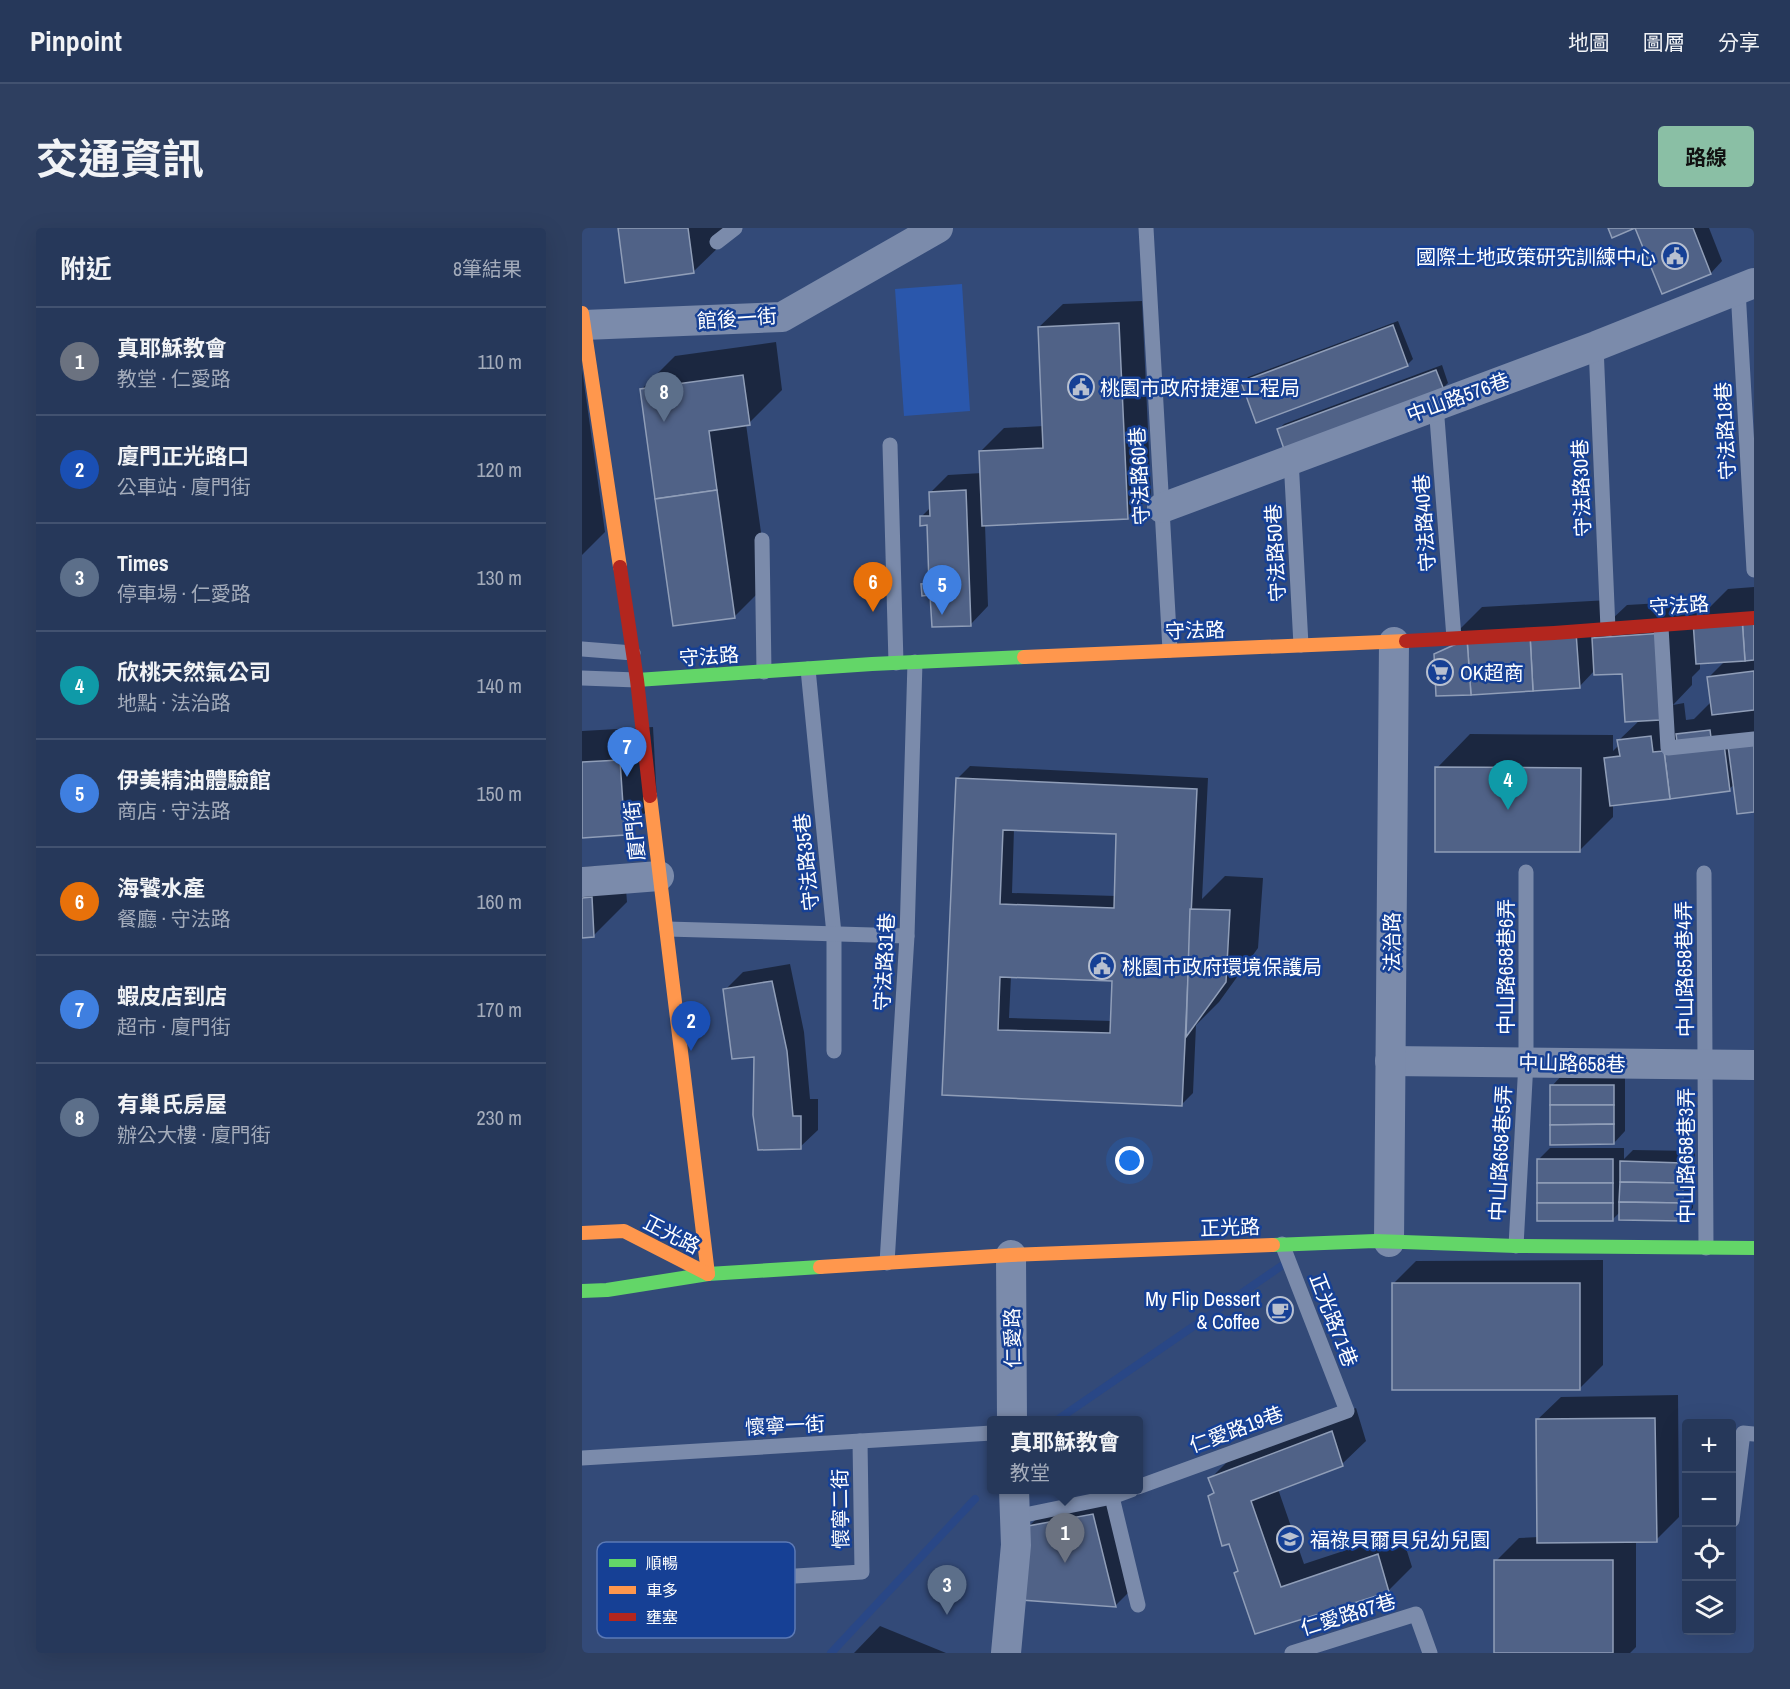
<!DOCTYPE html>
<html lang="zh-TW">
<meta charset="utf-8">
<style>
body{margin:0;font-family:"Archivo Narrow","Noto Sans TC",sans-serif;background:#2e3f60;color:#f1f3f6}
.controls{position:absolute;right:18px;bottom:18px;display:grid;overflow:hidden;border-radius:6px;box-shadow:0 6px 24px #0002}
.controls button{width:54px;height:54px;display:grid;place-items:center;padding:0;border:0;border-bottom:2px solid #425270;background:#26385a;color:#f1f3f6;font:30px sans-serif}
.you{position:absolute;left:548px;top:933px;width:21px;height:21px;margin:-15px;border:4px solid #fff;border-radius:50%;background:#1a73e8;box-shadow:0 0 0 9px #1a73e833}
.badge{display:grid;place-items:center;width:39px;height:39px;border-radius:50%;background:#8abfa5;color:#fff;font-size:20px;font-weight:700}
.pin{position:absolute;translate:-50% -50px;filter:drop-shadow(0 2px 3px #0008)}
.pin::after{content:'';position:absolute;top:32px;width:21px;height:18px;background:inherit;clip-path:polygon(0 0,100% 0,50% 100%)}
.popup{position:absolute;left:405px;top:1188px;width:156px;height:78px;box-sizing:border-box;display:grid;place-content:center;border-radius:6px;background:#26385a;filter:drop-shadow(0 2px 4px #0005);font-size:20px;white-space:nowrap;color:#a4acbb}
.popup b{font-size:22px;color:#f1f3f6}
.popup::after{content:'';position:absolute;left:50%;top:100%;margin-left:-12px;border:12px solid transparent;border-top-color:#26385a}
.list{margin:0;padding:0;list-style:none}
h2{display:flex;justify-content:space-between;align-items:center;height:78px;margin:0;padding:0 24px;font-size:26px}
h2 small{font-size:20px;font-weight:400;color:#a4acbb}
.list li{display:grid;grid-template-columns:39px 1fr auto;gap:18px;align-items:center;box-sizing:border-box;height:108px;padding:0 24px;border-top:2px solid #425270}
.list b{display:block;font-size:22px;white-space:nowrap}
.list p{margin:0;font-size:20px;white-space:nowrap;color:#a4acbb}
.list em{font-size:20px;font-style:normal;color:#a4acbb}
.icon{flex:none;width:33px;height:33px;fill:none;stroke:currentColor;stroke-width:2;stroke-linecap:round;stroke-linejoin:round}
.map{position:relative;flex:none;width:1172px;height:1425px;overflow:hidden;border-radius:6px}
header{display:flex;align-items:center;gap:36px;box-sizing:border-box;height:84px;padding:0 30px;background:#26385a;border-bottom:2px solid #425270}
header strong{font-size:28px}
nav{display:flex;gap:33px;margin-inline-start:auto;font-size:21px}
.intro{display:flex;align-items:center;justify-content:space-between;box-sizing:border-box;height:144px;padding:0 36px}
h1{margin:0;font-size:42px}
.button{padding:15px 27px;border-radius:6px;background:#8abfa5;color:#111;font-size:21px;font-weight:700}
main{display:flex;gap:36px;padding:0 36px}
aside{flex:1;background:#26385a;border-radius:6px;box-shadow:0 6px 24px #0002}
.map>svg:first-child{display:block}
</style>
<header>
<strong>Pinpoint</strong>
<nav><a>地圖</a><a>圖層</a><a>分享</a></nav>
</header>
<div class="intro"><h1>交通資訊</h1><a class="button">路線</a></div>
<main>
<aside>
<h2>附近<small>8筆結果</small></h2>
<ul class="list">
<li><span class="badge" style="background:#6b7280">1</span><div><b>真耶穌教會</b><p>教堂 · 仁愛路</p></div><em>110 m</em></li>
<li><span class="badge" style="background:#1a4fb4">2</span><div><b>廈門正光路口</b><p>公車站 · 廈門街</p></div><em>120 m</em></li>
<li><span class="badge" style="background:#5c6f8a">3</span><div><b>Times</b><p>停車場 · 仁愛路</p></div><em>130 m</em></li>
<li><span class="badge" style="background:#0f9aa8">4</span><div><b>欣桃天然氣公司</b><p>地點 · 法治路</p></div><em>140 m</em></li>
<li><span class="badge" style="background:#3f7fe0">5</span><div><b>伊美精油體驗館</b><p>商店 · 守法路</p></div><em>150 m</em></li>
<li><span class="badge" style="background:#e8710a">6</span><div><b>海饕水產</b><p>餐廳 · 守法路</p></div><em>160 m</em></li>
<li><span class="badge" style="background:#3f7fe0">7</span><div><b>蝦皮店到店</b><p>超市 · 廈門街</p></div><em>170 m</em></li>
<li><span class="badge" style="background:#5c6f8a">8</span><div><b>有巢氏房屋</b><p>辦公大樓 · 廈門街</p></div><em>230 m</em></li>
</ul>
</aside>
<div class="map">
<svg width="1172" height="1425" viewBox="0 0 1172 1425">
<rect width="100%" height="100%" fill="#334a78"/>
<path fill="#2a57ac" d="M380,56L388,183L322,188L313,61Z"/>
<g fill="#0007" fill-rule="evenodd">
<path d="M38,0H143L145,11L111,44Z"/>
<path d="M1055,0H1127L1140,33L1129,45L1081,64Z"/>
<path d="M560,73L569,267L546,290L403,297L406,378L389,396L340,356L349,348L347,296L339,289L349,279V264L366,247L400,245L399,223L422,200L462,198L457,99L481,76Z"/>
<path d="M816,93L831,131L825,137L661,155L666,149Z"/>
<path d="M194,114L200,162L167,195L164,196L186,355L153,388L59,162L93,128Z"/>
<path d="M860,137L866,155L861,160L697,201L702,196Z"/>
<path d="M0,141L23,304L0,327Z"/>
<path d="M1172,359V582L1153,556L1147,561L1031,576V589L997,623L855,540L888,506L1031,507V523L1038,516L1037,512L1058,492L1041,444L1013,442L997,459L866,413L900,379L1027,372L1028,393L1045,377L1114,373L1115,392L1146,361ZM1144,432L1127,449L1130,473L1112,491L1104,492L1102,475L1091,477L1110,457V449L1118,441V434Z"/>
<path d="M71,499L75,573L42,606L0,608V503Z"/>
<path d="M388,538L626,550L620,671L643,648L681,650L676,720L637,774L614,797L611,865L600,876L361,865L376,550ZM432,601L536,605L534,668L430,665ZM429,748L531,751L530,793L427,790Z"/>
<path d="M42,637L45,674L11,708H0V639Z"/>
<path d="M208,736L222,804L228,871H236V902L218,919L143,762L161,744Z"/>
<path d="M981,846H1043V903L1032,915L970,858Z"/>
<path d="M968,920H1042V931L1051,922L1113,923L1111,980L1100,991L1039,983L1031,991L957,931Z"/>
<path d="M1021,1032V1137L998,1160L811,1056L834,1033Z"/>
<path d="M1096,1167L1097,1289L1074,1312H1054V1419L1048,1425H914V1333L937,1310L957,1309L955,1192L979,1169Z"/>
<path d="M774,1180L784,1213L760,1236L696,1261L722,1336L819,1304L830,1339L806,1363L674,1404L653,1346L657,1342L648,1314L627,1269L633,1263L628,1251L651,1228Z"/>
<path d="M534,1263L557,1354L534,1377L447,1298L471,1275Z"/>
<path d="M298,1398L364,1425H272Z"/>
</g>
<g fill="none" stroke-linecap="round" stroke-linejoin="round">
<g stroke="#294786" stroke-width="8">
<path d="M475,1192L708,1032"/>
<path d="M249,1425L393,1271"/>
</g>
</g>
<g fill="#506287" stroke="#909eb8" stroke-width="1.5" fill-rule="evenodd">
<path d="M36,0H106L112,45L43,55Z"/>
<path d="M1026,0H1111L1129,46L1080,66L1053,0L1030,10Z"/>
<path d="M537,95L546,291L400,298L397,223L461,220L456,99Z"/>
<path d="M811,97L826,138L674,195L659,154Z"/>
<path d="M854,142L862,162L702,221L695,201Z"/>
<path d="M161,147L168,197L127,203L135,262L73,271L58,161Z"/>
<path d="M135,262L153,390L91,398L73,271Z"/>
<path d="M384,262L389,398L350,399L348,367L340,368L339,356L347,355L345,297L338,298V288H348L347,264Z"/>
<path d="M1172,389V432L1163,433L1160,390Z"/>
<path d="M1160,390L1163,433L1114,436L1111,393Z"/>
<path d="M994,404L998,460L951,463L948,407Z"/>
<path d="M1082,405L1078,492L1043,494L1040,446L1012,447L1010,410Z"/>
<path d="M948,407L951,463L889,467L885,411Z"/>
<path d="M885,411L889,467L854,468L852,426Z"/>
<path d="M1172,443V482L1130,487L1125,449Z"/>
<path d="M1128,502L1130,517L1142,516L1148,563L1088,571L1082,523L1096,521L1094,506Z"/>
<path d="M1172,506V584L1155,586L1145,510Z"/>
<path d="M1069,508L1071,524L1082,523L1088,571L1028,578L1022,530L1038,528L1035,512Z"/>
<path d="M38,532L43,607L0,610V534Z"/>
<path d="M853,539L999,540L998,624H853Z"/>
<path d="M374,550L615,561L600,878L360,867ZM421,602L534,606L532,680L418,676ZM418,749L530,753L528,805L416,802Z"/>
<path d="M10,669L12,709L0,710V670Z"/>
<path d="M608,681L648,682L644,754L604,809Z"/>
<path d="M190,753L205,823L211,888H219V921L176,922L171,887L172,829L150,831L141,761Z"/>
<rect x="968" y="857" width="64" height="20"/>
<path d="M968,877H1032V896L968,897Z"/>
<path d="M1032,896V916L968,917V897Z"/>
<rect x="955" y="931" width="76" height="24"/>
<path d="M1038,933L1101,935V955L1038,954Z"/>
<path d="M1038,954L1101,955V975L1037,974Z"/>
<rect x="955" y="955" width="76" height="20"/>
<path d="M1037,974L1101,975L1100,993L1037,992Z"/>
<rect x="955" y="975" width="76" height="18"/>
<rect x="810" y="1055" width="188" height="107"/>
<path d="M1073,1190L1075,1314L955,1315L954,1191Z"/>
<path d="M750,1203L761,1238L669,1273L699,1359L796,1326L807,1364L673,1406L652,1345L656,1343L647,1316L640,1318L626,1268L632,1265L626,1250Z"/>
<path d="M511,1286L534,1379L439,1372L446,1298Z"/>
<rect x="912" y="1332" width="119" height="93"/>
</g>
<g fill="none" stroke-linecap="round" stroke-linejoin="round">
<g stroke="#7b8bab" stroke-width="15">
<path d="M564,0L588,422"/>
<path d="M135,14L153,0"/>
<path d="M1156,62L1172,342"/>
<path d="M1014,118L1026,401"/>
<path d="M854,177L872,410"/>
<path d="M308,217L314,435"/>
<path d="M709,231L719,417"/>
<path d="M180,312L182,444"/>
<path d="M1079,399L1086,520L1172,511"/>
<path d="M0,421L51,425"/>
<path d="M226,441L252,706V823"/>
<path d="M0,450L55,452"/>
<path d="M1122,645L1124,1020"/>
<path d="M85,701L325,708"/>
<path d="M934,1018L944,834V644"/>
<path d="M305,1035L325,708L333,434"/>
<path d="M0,1230L410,1205"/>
<path d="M556,1259L765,1183L700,1016"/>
<path d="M530,1269L556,1377"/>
<path d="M433,1289L530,1269L549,1262"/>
<path d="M1150,1292L1161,1205L1172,1206"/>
<path d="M60,1357L280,1344L278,1213"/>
<path d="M710,1425L834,1386L848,1425"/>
</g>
<g stroke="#7b8bab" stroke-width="30">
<path d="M2,97L200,89L356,0"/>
<path d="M580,280L1014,118L1172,55"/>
<path d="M0,654L77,648"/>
<path d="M808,833L1172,837"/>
<path d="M807,1014L812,414"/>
<path d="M429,1027L430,1192"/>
<path d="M424,1425L434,1317L432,1262"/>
</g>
<g stroke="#63d668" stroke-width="14">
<path d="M55,452L290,436L442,429"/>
<path d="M691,1017L793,1013L934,1018L1172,1020"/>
<path d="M0,1063L25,1062L126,1046L238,1039"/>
</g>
<g stroke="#ff974d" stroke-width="14">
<path d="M0,85L38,339"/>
<path d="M442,429L824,413"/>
<path d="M68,568L126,1046"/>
<path d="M0,1005L42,1003L126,1046"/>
<path d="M238,1039L429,1027L691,1017"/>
</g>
<g stroke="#b3261e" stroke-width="14">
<path d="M38,339L55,452L68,568"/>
<path d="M824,413L972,405L1172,390"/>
</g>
</g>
<defs>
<symbol id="civic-ring" viewBox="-11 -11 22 22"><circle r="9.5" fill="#164095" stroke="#b8c0d0" stroke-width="1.5"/><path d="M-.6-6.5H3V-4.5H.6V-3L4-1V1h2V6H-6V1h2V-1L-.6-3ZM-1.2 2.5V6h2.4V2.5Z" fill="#b8c0d0"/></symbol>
<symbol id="supermarket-ring" viewBox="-11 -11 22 22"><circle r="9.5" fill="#164095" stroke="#b8c0d0" stroke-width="1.5"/><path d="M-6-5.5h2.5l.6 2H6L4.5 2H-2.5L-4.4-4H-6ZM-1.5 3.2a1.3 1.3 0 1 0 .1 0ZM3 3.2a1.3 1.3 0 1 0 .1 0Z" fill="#b8c0d0"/></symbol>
<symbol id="cafe-ring" viewBox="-11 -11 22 22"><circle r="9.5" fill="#164095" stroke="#b8c0d0" stroke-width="1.5"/><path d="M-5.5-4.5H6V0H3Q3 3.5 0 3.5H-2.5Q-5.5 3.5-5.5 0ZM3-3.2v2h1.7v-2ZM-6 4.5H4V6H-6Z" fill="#b8c0d0"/></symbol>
<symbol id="school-ring" viewBox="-11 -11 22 22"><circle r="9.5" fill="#164095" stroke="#b8c0d0" stroke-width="1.5"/><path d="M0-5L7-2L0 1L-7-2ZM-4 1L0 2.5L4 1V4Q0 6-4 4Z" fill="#b8c0d0"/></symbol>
</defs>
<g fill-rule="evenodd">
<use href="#civic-ring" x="1078" y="13" width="30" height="30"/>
<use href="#civic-ring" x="484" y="144" width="30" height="30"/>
<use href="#supermarket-ring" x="843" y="429" width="30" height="30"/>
<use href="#civic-ring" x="505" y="723" width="30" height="30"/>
<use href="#cafe-ring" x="683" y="1067" width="30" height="30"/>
<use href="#school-ring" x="693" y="1296" width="30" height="30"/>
</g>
<g text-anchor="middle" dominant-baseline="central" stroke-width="5" stroke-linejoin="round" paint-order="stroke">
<g font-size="20" fill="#fff" stroke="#164095" text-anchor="start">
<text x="1074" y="28" text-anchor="end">國際土地政策研究訓練中心</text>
<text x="518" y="159">桃園市政府捷運工程局</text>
<text x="878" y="444">OK超商</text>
<text x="540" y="738">桃園市政府環境保護局</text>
<text x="678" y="1070" text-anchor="end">My Flip Dessert<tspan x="678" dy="23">&amp; Coffee</tspan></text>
<text x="728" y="1311">福祿貝爾貝兒幼兒園</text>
</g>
<g font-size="20" fill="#fff" stroke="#164095">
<text transform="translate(155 90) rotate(-4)">館後一街</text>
<text transform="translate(876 169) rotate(-20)">中山路576巷</text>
<text transform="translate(1143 203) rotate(-93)">守法路18巷</text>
<text transform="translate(557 248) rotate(-93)">守法路60巷</text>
<text transform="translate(999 260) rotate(-92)">守法路30巷</text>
<text transform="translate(842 295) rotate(-94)">守法路40巷</text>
<text transform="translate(693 325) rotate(-93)">守法路50巷</text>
<text transform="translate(1097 377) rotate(-4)">守法路</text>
<text transform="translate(613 402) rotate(-2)">守法路</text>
<text transform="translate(127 428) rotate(-4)">守法路</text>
<text transform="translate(52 603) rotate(-96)">廈門街</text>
<text transform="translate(224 634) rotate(-96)">守法路35巷</text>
<text transform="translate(809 714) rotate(-90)">法治路</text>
<text transform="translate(302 734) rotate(-87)">守法路31巷</text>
<text transform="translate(923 739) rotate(-90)">中山路658巷6弄</text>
<text transform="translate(1102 741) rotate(-91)">中山路658巷4弄</text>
<text transform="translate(990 835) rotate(1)">中山路658巷</text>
<text transform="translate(918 925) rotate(-87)">中山路658巷5弄</text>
<text transform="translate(1103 928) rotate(-90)">中山路658巷3弄</text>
<text transform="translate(648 999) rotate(-2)">正光路</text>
<text transform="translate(90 1006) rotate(27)">正光路</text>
<text transform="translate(752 1092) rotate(69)">正光路71巷</text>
<text transform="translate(430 1110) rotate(-91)">仁愛路</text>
<text transform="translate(203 1197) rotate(-3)">懷寧一街</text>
<text transform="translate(654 1201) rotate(-20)">仁愛路19巷</text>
<text transform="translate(258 1281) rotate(-91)">懷寧二街</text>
<text transform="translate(766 1386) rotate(-17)">仁愛路87巷</text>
</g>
</g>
<rect x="15" y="1314" width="198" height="96" rx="9" fill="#164095" stroke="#5c79b5" stroke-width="1.5"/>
<rect x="27" y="1331" width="27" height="8" fill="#63d668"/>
<rect x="27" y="1358" width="27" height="8" fill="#ff974d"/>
<rect x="27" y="1385" width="27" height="8" fill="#b3261e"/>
<g font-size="16" fill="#fff">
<text x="64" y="1341">順暢</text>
<text x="64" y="1368">車多</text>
<text x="64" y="1395">壅塞</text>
</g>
</svg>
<div class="controls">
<button>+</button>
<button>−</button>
<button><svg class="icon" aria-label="locate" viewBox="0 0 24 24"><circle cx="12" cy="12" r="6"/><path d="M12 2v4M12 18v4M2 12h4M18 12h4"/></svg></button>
<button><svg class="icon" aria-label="layers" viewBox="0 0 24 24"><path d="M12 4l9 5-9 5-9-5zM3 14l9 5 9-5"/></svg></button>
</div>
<div class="you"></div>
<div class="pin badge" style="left:483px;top:1335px;background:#6b7280">1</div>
<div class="popup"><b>真耶穌教會</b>教堂</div>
<div class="pin badge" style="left:109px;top:823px;background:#1a4fb4">2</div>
<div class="pin badge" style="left:365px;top:1387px;background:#5c6f8a">3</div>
<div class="pin badge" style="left:926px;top:582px;background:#0f9aa8">4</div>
<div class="pin badge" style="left:360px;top:387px;background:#3f7fe0">5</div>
<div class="pin badge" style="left:291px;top:384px;background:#e8710a">6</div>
<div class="pin badge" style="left:45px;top:549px;background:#3f7fe0">7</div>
<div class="pin badge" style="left:82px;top:194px;background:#5c6f8a">8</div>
</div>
</main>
